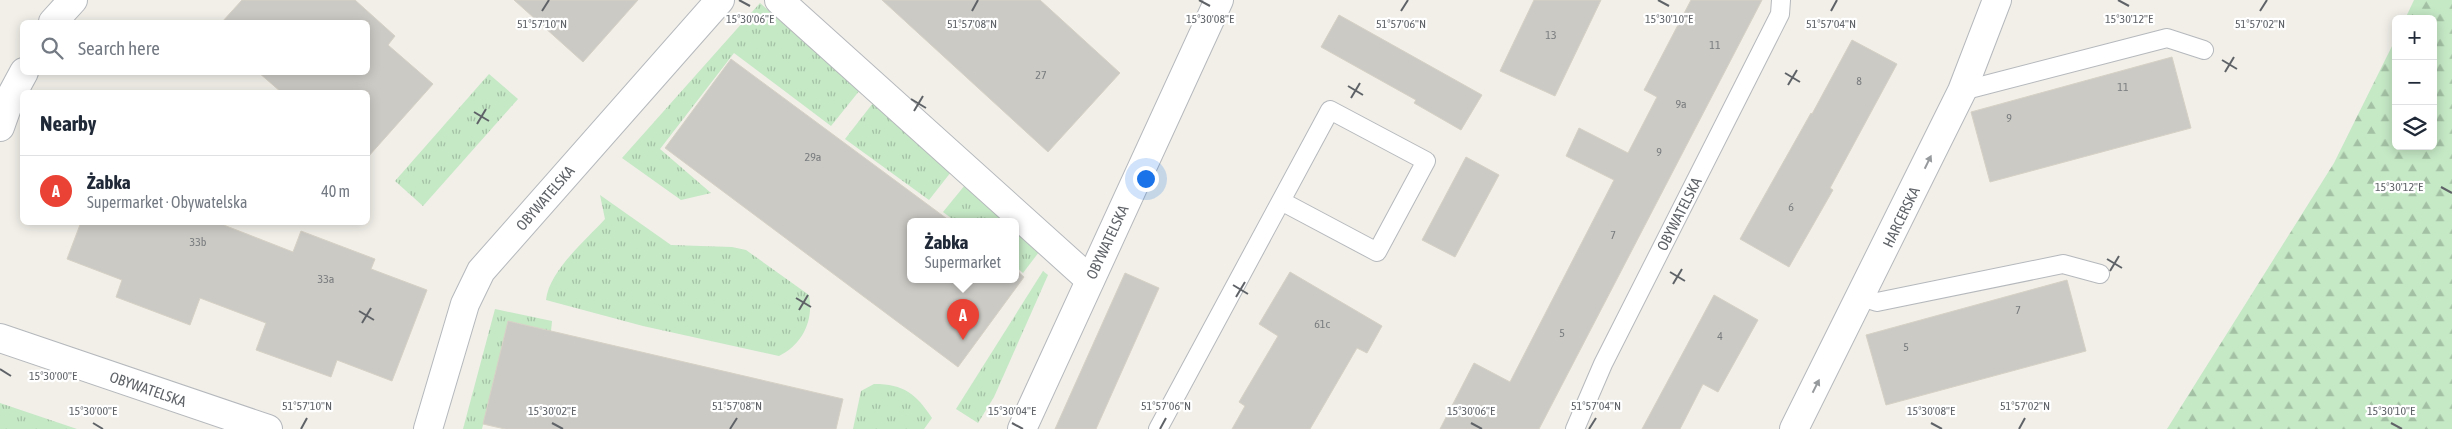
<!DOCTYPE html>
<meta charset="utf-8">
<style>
body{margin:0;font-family:"Asap Condensed",sans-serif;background:#f2f2f3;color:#1f2937}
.controls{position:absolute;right:15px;top:15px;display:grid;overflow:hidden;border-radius:8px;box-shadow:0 2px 12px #0003}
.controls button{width:45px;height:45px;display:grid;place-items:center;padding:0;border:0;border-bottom:1px solid #e0e1e3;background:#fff;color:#1f2937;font:25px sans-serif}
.you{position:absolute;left:1145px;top:178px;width:18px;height:18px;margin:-12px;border:4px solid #fff;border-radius:50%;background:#1a73e8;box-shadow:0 0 0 8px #1a73e833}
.badge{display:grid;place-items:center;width:32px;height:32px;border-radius:50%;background:#ea4335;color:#fff;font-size:16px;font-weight:700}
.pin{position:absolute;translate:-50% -41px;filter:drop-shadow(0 1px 2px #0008)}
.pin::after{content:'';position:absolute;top:26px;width:18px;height:15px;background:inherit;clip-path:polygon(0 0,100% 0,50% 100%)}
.popup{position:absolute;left:907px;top:218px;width:112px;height:65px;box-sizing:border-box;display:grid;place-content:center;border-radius:8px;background:#fff;filter:drop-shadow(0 1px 4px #0005);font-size:16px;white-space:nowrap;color:#747a83}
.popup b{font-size:19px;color:#1f2937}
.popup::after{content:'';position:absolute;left:50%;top:100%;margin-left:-10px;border:10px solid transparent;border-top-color:#fff}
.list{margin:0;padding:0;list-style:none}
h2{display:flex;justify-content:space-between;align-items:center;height:65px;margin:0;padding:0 20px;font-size:21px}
h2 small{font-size:16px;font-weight:400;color:#747a83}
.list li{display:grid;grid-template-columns:32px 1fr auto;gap:15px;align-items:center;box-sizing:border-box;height:70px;padding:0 20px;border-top:1px solid #e0e1e3}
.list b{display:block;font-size:19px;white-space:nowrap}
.list p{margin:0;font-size:16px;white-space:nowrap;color:#747a83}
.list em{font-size:16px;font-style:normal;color:#747a83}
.icon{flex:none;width:28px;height:28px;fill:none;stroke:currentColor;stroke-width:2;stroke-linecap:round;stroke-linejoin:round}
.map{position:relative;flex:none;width:2452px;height:429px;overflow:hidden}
.search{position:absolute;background:#fff;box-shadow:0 2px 12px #0003;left:20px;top:20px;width:350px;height:55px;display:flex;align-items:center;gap:12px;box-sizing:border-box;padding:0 18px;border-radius:8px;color:#747a83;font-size:19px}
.panel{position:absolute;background:#fff;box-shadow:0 2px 12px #0003;left:20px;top:90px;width:350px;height:135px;border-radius:8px}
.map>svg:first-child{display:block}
</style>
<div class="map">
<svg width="2452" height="429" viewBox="0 0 2452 429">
<defs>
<pattern id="grass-tufts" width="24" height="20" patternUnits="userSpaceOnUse" patternTransform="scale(1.25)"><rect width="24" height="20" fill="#c5e8c5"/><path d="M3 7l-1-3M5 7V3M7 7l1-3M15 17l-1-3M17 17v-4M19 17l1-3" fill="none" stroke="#a3c0a4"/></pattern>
<pattern id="forest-firs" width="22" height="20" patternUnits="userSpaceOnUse" patternTransform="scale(1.25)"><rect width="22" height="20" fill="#c5e8c5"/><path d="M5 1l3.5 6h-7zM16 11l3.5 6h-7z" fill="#a3c0a4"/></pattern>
</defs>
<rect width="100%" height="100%" fill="#f1efe8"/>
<g fill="url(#grass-tufts)">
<path d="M760,3L860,90L831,126L734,53L660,149L711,193L681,200L622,158Z"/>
<path d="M489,74L518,99L423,206L395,181Z"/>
<path d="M873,103L951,172L929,200L845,139Z"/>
<path d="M965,185L1005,221H955L943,212Z"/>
<path d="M600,195L671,245L732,247L746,250L809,295C814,321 802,345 779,356L643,326L546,300C549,271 585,241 605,219Z"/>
<path d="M1016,231L1039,252L1023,273L1016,267Z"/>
<path d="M1043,271L1048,275L994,397L978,423L956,409Z"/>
<path d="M495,309L552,321L551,331L508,321L482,429H463Z"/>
<path d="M874,384C904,384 916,394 932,418L924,429H853L861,391Z"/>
<path d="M0,403L77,429H0Z"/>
</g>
<path fill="url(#forest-firs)" d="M2414,0H2452V429H2167L2334,163L2396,38V146H2433V19H2405Z"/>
<g fill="#cccac5" stroke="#d6d1c6">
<path d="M242,0H355L395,36L388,45L433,84L368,157V92H281L258,72H368V22H222Z"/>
<path d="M514,0H638L583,62Z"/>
<path d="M882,0H1040L1120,73L1048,152Z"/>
<path d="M1534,0H1601L1555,96L1500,71Z"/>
<path d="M1691,0H1762L1539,429H1440L1474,363L1510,382L1614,180L1566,156L1579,128L1628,153L1657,97L1644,90Z"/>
<path d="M1339,15L1482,95L1461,130L1414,103L1416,100L1321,47Z"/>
<path d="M1852,40L1897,64L1830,188L1833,190L1789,267L1740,239L1811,113L1812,114Z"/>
<path d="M2172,57L2191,128L1990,182L1971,112Z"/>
<path d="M731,59L950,221H910V279H1016V270L1024,277L958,367L665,148Z"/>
<path d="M1466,157L1499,175L1455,257L1422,240Z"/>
<path d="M81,222H216L293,252L301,231L375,259L371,269L427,290L392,381L337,360L331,377L256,350L266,323L200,298L190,325L116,297L122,280L67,259Z"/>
<path d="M1290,272L1382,326L1367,353L1357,348L1310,429H1232L1245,406L1239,402L1278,336L1259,324Z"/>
<path d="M1125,273L1159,288L1096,429H1055Z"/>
<path d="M2067,280L2086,351L1886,405L1866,335Z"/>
<path d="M1714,295L1758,320L1718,392L1703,384L1680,429H1642Z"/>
<path d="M508,321L843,399L836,429H505L483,424Z"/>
</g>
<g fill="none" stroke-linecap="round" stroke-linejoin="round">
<defs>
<g id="service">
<path d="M1962,91L2167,38L2204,50"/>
<path d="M1861,297L1877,302L2063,264L2100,274"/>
<path d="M1158,429L1330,110L1426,161L1377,252L1281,201"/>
<path d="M1575,429L1603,364L1780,14L1781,0"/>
</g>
<g id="minor">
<path d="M779,0L1090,280"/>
<path d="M53,22L73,0"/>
<path d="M0,127L11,96L24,72"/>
<path d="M0,338L268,429"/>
<path d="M428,429L465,304L481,271L720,0"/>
<path d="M1022,429L1219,0"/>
<path d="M1794,429L1962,91L1997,0"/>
</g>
</defs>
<use href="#service" stroke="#b5b8bc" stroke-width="20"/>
<use href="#minor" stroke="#b5b8bc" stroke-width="30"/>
<use href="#service" stroke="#fff" stroke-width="18"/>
<use href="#minor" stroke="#fff" stroke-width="28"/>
</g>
<defs><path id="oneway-solid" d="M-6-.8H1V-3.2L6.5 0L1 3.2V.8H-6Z" transform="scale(1.25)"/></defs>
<g fill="#979a9d">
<use href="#oneway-solid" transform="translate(1928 162) rotate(-64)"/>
<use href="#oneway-solid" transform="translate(1816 386) rotate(-63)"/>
</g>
<path fill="none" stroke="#5f6368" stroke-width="2" d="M739,0L750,6M1199,0L1210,6M1658,0L1669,6M2118,0L2129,6M542,11L549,0M972,11L978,0M1401,11L1408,0M1831,11L1837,0M2260,11L2267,0M2222,60L2237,69M2225,72L2234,57M1785,73L1800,82M1788,85L1797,70M1348,86L1363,95M1351,98L1360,83M911,99L926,108M914,111L923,96M474,112L489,121M477,124L486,109M2441,187L2452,193M2107,259L2122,268M2110,271L2119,256M1670,272L1685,281M1673,284L1682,269M1233,285L1248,294M1236,297L1245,282M796,298L811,307M799,310L808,295M359,311L374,320M362,323L371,308M0,369L11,376M93,423L103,429M552,423L563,429M1012,423L1023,429M1471,423L1482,429M1931,423L1942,429M2391,423L2402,429M301,429L307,418M730,429L737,418M1160,429L1166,418M1589,429L1596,418M2019,429L2025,418"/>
<g text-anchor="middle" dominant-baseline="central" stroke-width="4.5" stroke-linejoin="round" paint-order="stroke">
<g font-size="12" fill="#7a7d7f">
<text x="1551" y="35">13</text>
<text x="1715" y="45">11</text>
<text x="1041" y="75">27</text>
<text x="1859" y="81">8</text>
<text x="2123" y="87">11</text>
<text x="1681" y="104">9a</text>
<text x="2009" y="118">9</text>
<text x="1659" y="152">9</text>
<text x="813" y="157">29a</text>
<text x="1791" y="207">6</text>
<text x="1613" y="235">7</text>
<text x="198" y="242">33b</text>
<text x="326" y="279">33a</text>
<text x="2018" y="310">7</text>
<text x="1322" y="324">61c</text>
<text x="1562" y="333">5</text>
<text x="1720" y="336">4</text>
<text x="1906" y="347">5</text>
</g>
<g font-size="15" fill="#5f6368" stroke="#fff">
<text transform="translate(545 198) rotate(-49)">OBYWATELSKA</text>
<text transform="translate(1679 214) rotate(-63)">OBYWATELSKA</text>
<text transform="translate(1901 217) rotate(-64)">HARCERSKA</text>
<text transform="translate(1107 242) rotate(-65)">OBYWATELSKA</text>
<text transform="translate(148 389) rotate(19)">OBYWATELSKA</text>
</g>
</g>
<g font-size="12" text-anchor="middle" fill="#5f6368" stroke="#fff" stroke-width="4.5" stroke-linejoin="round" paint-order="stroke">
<text x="750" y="23">15°30'06"E</text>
<text x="1210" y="23">15°30'08"E</text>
<text x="1669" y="23">15°30'10"E</text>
<text x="2129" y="23">15°30'12"E</text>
<text x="542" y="28">51°57'10"N</text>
<text x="972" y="28">51°57'08"N</text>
<text x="1401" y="28">51°57'06"N</text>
<text x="1831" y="28">51°57'04"N</text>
<text x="2260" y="28">51°57'02"N</text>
<text x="2399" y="191">15°30'12"E</text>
<text x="53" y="380">15°30'00"E</text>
<text x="307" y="410">51°57'10"N</text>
<text x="737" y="410">51°57'08"N</text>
<text x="1166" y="410">51°57'06"N</text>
<text x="1596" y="410">51°57'04"N</text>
<text x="2025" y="410">51°57'02"N</text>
<text x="93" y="415">15°30'00"E</text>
<text x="552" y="415">15°30'02"E</text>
<text x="1012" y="415">15°30'04"E</text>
<text x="1471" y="415">15°30'06"E</text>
<text x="1931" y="415">15°30'08"E</text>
<text x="2391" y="415">15°30'10"E</text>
</g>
</svg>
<div class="controls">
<button>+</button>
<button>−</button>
<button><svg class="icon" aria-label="layers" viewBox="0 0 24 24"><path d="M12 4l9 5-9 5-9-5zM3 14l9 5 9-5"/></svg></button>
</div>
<div class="you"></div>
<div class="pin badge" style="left:963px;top:340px">A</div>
<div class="popup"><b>Żabka</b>Supermarket</div>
<div class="search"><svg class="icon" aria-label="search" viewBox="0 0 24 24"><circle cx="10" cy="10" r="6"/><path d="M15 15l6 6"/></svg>Search here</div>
<section class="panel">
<h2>Nearby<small></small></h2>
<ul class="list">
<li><span class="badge">A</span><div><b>Żabka</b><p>Supermarket · Obywatelska</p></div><em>40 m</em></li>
</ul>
</section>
</div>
